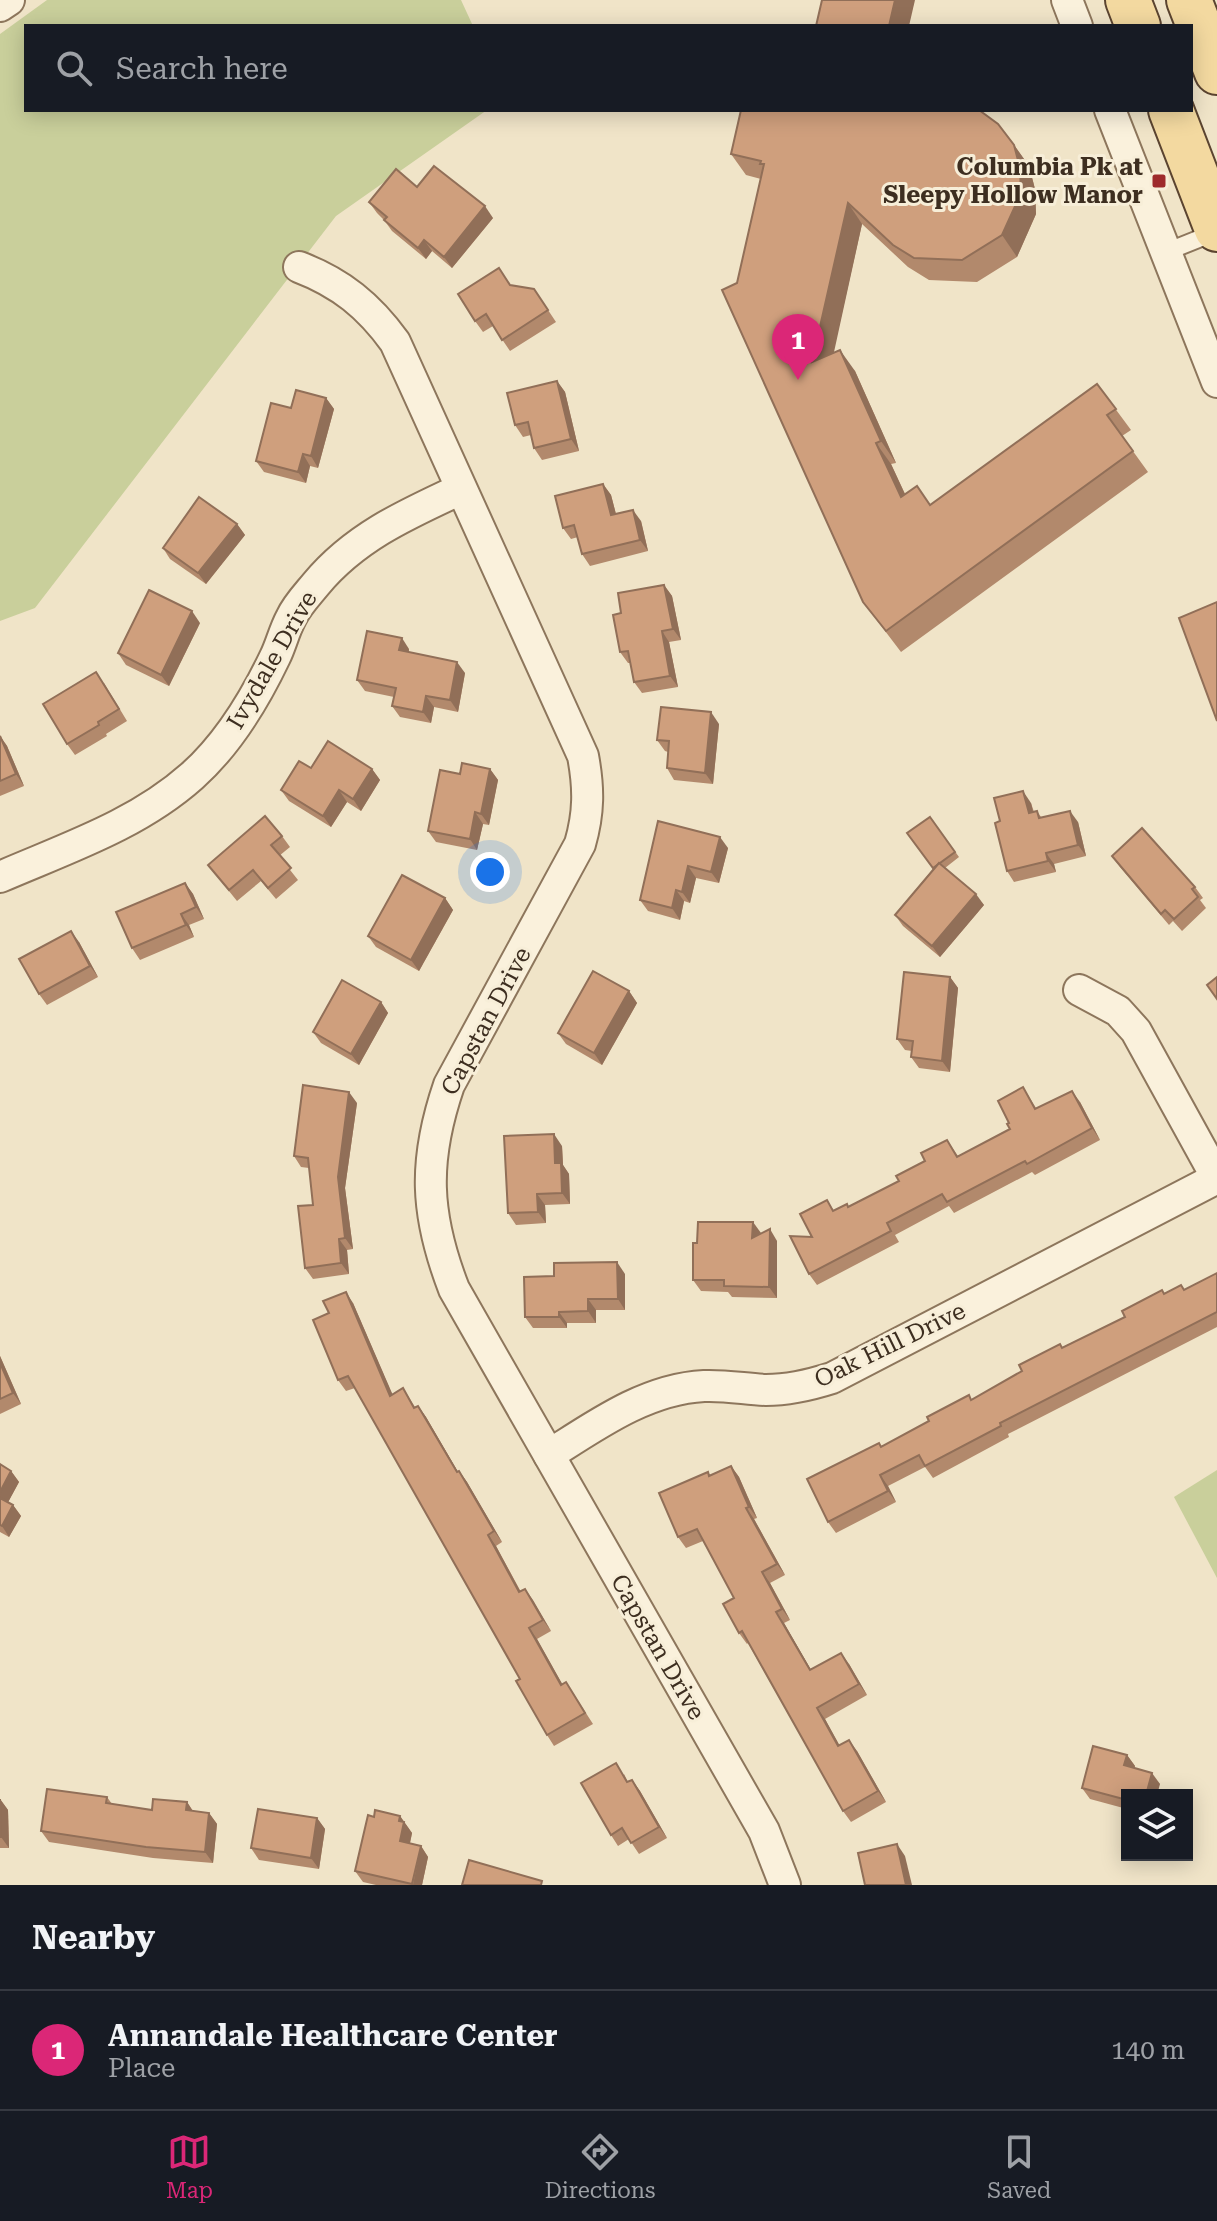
<!DOCTYPE html>
<style>
body{margin:0;font-family:"Roboto Serif",serif;background:#242831;color:#f1f3f6}
.controls{position:absolute;right:24px;bottom:24px;display:grid;overflow:hidden;border-radius:0px;box-shadow:0 4px 20px #0003}
.controls button{width:72px;height:72px;display:grid;place-items:center;padding:0;border:0;border-bottom:2px solid #363941;background:#171b24;color:#f1f3f6;font:40px sans-serif}
.you{position:absolute;left:490px;top:872px;width:28px;height:28px;margin:-20px;border:6px solid #fff;border-radius:50%;background:#1a73e8;box-shadow:0 0 0 12px #1a73e833}
.badge{display:grid;place-items:center;width:52px;height:52px;border-radius:50%;background:#db2777;color:#fff;font-size:26px;font-weight:700}
.pin{position:absolute;translate:-50% -66px;filter:drop-shadow(0 2px 4px #0008)}
.pin::after{content:'';position:absolute;top:42px;width:28px;height:24px;background:inherit;clip-path:polygon(0 0,100% 0,50% 100%)}
.list{margin:0;padding:0;list-style:none}
h2{display:flex;justify-content:space-between;align-items:center;height:104px;margin:0;padding:0 32px;font-size:34px}
h2 small{font-size:26px;font-weight:400;color:#9ea1a6}
.list li{display:grid;grid-template-columns:52px 1fr auto;gap:24px;align-items:center;box-sizing:border-box;height:120px;padding:0 32px;border-top:2px solid #363941}
.list b{display:block;font-size:30px;white-space:nowrap}
.list p{margin:0;font-size:26px;white-space:nowrap;color:#9ea1a6}
.list em{font-size:26px;font-style:normal;color:#9ea1a6}
.icon{flex:none;width:44px;height:44px;fill:none;stroke:currentColor;stroke-width:2;stroke-linecap:round;stroke-linejoin:round}
.map{position:relative;flex:none;width:1217px;height:1885px;overflow:hidden}
.search{position:absolute;background:#171b24;box-shadow:0 4px 20px #0003;left:24px;right:24px;top:24px;height:88px;display:flex;align-items:center;gap:20px;box-sizing:border-box;padding:0 28px;border-radius:0px;color:#9ea1a6;font-size:30px}
.sheet{height:224px;background:#171b24}
nav{display:flex;justify-content:space-around;align-items:center;box-sizing:border-box;height:112px;border-top:2px solid #363941;background:#171b24;font-size:22px;color:#9ea1a6}
nav a{display:grid;justify-items:center;gap:4px}
nav .on{color:#db2777}
.map>svg:first-child{display:block}
</style>
<div class="map">
<svg width="1217" height="1885" viewBox="0 0 1217 1885">
<rect width="100%" height="100%" fill="#f0e4c8"/>
<g fill="#c9cf9b">
<path d="M47,0H461L473,26H26V110H487L336,216L35,608L0,621V34Z"/>
<path d="M1217,1470V1578L1174,1497Z"/>
</g>
<g fill="none" stroke-linecap="round" stroke-linejoin="round">
<defs>
<path id="service" d="M1166,252L1216,232"/>
<g id="minor">
<path d="M1067,0L1077,26"/>
<path d="M0,6L9,0"/>
<path d="M1110,110L1217,382"/>
<path d="M299,267C341,283 369,306 395,342L583,756C589,788 589,813 580,844L449,1085C423,1161 425,1214 454,1289L764,1831L785,1885"/>
<path d="M0,877C67,848 137,825 192,776C228,744 254,701 275,657C281,645 284,631 291,618C297,605 307,595 316,584C355,537 407,514 461,489"/>
<path d="M1079,990L1118,1011L1136,1031L1217,1178"/>
<path d="M549,1455C596,1425 646,1389 704,1386C725,1385 745,1389 766,1390C789,1390 810,1385 832,1378L1217,1178"/>
</g>
<g id="primary">
<path d="M1128,0L1138,26"/>
<path d="M1189,0L1217,72"/>
<path d="M1171,110L1217,229"/>
</g>
</defs>
<use href="#service" stroke="#8d765c" stroke-width="20"/>
<use href="#minor" stroke="#8d765c" stroke-width="34"/>
<use href="#primary" stroke="#5b4430" stroke-width="48"/>
<use href="#service" stroke="#faf1dc" stroke-width="16"/>
<use href="#minor" stroke="#faf1dc" stroke-width="30"/>
<use href="#primary" stroke="#f3d9a0" stroke-width="44"/>
</g>
<g fill="#b2896c">
<path d="M1014,145L1029,166L1035,189L1036,214L1017,257L977,282L929,280L908,267L862,224L833,353L855,371L896,463L891,464L905,494L930,505L1097,384L1131,430L1122,436L1148,472L901,652L863,602L761,179L746,175L731,154Z"/>
<path d="M417,187L493,218L452,268L432,251L426,259L392,231L384,220L377,213L369,202Z"/>
<path d="M511,285L534,289L556,322L510,351L493,326L483,332L475,321Z"/>
<path d="M557,381L565,392L579,451L542,460L534,448L531,435L523,437L515,425Z"/>
<path d="M326,398L334,409L318,468L310,466L306,483L264,472L256,461L291,408Z"/>
<path d="M603,484L611,495L616,514L641,521L648,551L590,566L582,554L578,537L571,539L563,528Z"/>
<path d="M237,524L245,535L206,584L170,559L163,548Z"/>
<path d="M664,585L672,596L681,640L669,642L678,687L642,693L634,682L630,663H628L620,652L621,613Z"/>
<path d="M200,623L169,686L126,665L118,653Z"/>
<path d="M409,649V652L465,673L458,712L434,707L431,723L400,717L392,706L394,697L365,691L357,680Z"/>
<path d="M104,683L127,721L106,734L107,736L75,755L67,744Z"/>
<path d="M719,724L713,784L674,780L667,768L668,752L665,751L657,740Z"/>
<path d="M0,736L7,746L24,786L0,796Z"/>
<path d="M311,768L372,769L380,780L361,811L347,802L331,827L289,801L281,790Z"/>
<path d="M490,769L498,780L489,825L483,824L477,850L436,842L428,831L460,774Z"/>
<path d="M1031,803L1034,812L1037,811L1041,817L1078,822L1086,856L1054,864L1056,872L1014,882L1007,871L1000,821Z"/>
<path d="M930,817L959,857L945,868L984,905L940,957L903,926L895,915L933,869Z"/>
<path d="M658,821L728,848L719,883L696,878L690,903L684,901L680,920L648,911L640,900Z"/>
<path d="M282,836L290,847L279,856L298,880L276,899L261,881L237,901L208,865Z"/>
<path d="M1112,856L1195,887L1203,898L1200,900L1206,908L1182,931L1173,921L1169,925L1120,867Z"/>
<path d="M185,883L193,894L204,919L189,925L194,937L140,960L132,948Z"/>
<path d="M445,898L453,910L419,971L376,947L368,936Z"/>
<path d="M79,942L98,977L47,1005L39,994Z"/>
<path d="M950,977L958,988L950,1072L919,1068L911,1057L912,1051L905,1050L897,1039Z"/>
<path d="M629,991L637,1003L602,1065L566,1044L558,1033Z"/>
<path d="M381,1002L388,1013L359,1065L321,1043L313,1032Z"/>
<path d="M1023,1087L1036,1108L1080,1102L1100,1140L1035,1175L1032,1172L954,1213L949,1206L895,1235L899,1242L817,1285L809,1274L812,1237L827,1200L834,1211L849,1207L899,1181L925,1161L947,1140L958,1156L1010,1129L1009,1123Z"/>
<path d="M357,1103L345,1188L353,1249L347,1250L349,1274L313,1279L305,1268L313,1205L309,1168L301,1167L294,1156Z"/>
<path d="M562,1146L563,1165L569,1174L570,1204L545,1205L546,1223L516,1225L508,1213Z"/>
<path d="M761,1234L777,1241V1298L732,1297L728,1292L701,1291L693,1280Z"/>
<path d="M1217,1273V1327L1008,1434L1009,1437L933,1478L925,1467L888,1486L896,1502L836,1533L828,1522L881,1447L972,1400L1063,1347L1125,1317L1181,1285L1185,1290Z"/>
<path d="M625,1274V1310H596V1323H567V1328H533L525,1317Z"/>
<path d="M353,1303L392,1394L403,1388L415,1407L418,1406L426,1417L458,1472L459,1471L467,1482L502,1542L496,1546L521,1592L525,1589L551,1631L537,1639L562,1684L566,1682L593,1724L554,1746L547,1735L520,1679L355,1388L346,1391L338,1380Z"/>
<path d="M0,1356L21,1404L0,1414Z"/>
<path d="M0,1464L11,1471L19,1482L8,1502L13,1505L21,1516L9,1537L0,1532Z"/>
<path d="M731,1466L739,1477L757,1518L754,1519L785,1575L770,1583L790,1620L784,1623L811,1670L849,1664L867,1695L825,1719L839,1745L857,1751L886,1802L851,1822L843,1811L748,1643L747,1644L739,1633L734,1598L703,1541L686,1548L678,1537L708,1472L710,1475Z"/>
<path d="M1127,1755L1135,1766L1134,1768L1160,1784L1127,1795V1809L1090,1799L1082,1788Z"/>
<path d="M624,1774L628,1782L632,1780L640,1791L667,1838L639,1854L629,1839L618,1846L611,1835Z"/>
<path d="M107,1797L112,1804L152,1810L187,1802L193,1811L209,1813L217,1824L213,1863L153,1858L49,1842L41,1831Z"/>
<path d="M0,1799L8,1810L9,1848H0Z"/>
<path d="M400,1816L412,1833L410,1843L421,1846L428,1857L422,1885H376L363,1882L355,1871L374,1817Z"/>
<path d="M317,1818L325,1829L319,1869L259,1860L251,1848Z"/>
</g>
<g fill="#916f58">
<path d="M895,0H915L909,26H889Z"/>
<path d="M1014,145L1029,166L1035,189L1036,214L1017,257L1002,235Z"/>
<path d="M848,203L862,224L827,384L812,362Z"/>
<path d="M485,206L493,218L452,268L444,257Z"/>
<path d="M424,240L432,251L426,259L418,248Z"/>
<path d="M840,350L855,371L896,463L881,441Z"/>
<path d="M557,381L565,392L579,451L571,439Z"/>
<path d="M326,398L334,409L318,468L311,456Z"/>
<path d="M876,443L891,464L916,518L901,497Z"/>
<path d="M303,454L310,466L306,483L298,472Z"/>
<path d="M603,484L611,495L619,526L611,515Z"/>
<path d="M633,510L641,521L648,551L640,540Z"/>
<path d="M237,524L245,535L206,584L198,573Z"/>
<path d="M664,585L672,596L681,640L673,629Z"/>
<path d="M192,611L200,623L169,686L161,675Z"/>
<path d="M662,631L669,642L678,687L670,676Z"/>
<path d="M402,638L409,649L407,661L399,650Z"/>
<path d="M457,662L465,673L458,712L450,700Z"/>
<path d="M426,696L434,707L431,723L423,712Z"/>
<path d="M711,712L719,724L713,784L705,773Z"/>
<path d="M0,736L7,746L24,786L16,774Z"/>
<path d="M372,769L380,780L361,811L353,799Z"/>
<path d="M490,769L498,780L489,825L481,814Z"/>
<path d="M339,790L347,802L331,827L323,816Z"/>
<path d="M1023,791L1031,803L1036,825L1029,813Z"/>
<path d="M1070,811L1078,822L1086,856L1078,845Z"/>
<path d="M475,812L483,824L477,850L470,839Z"/>
<path d="M720,837L728,848L719,883L711,872Z"/>
<path d="M1046,853L1054,864L1056,872L1048,861Z"/>
<path d="M688,866L696,878L690,903L682,892Z"/>
<path d="M185,883L193,894L204,919L196,907Z"/>
<path d="M676,890L684,901L680,920L672,908Z"/>
<path d="M976,894L984,905L940,957L932,946Z"/>
<path d="M445,898L453,910L419,971L411,960Z"/>
<path d="M181,914L189,925L194,937L186,925Z"/>
<path d="M71,931L79,942L98,977L90,966Z"/>
<path d="M950,977L958,988L950,1072L942,1061Z"/>
<path d="M629,991L637,1003L602,1065L594,1053Z"/>
<path d="M381,1002L388,1013L359,1065L351,1054Z"/>
<path d="M1072,1091L1080,1102L1100,1140L1092,1128Z"/>
<path d="M349,1092L357,1103L345,1188L353,1249L345,1238L338,1177Z"/>
<path d="M554,1134L562,1146L563,1165L569,1174L570,1204L562,1193L555,1163Z"/>
<path d="M537,1194L545,1205L546,1223L538,1212Z"/>
<path d="M753,1222L761,1233L752,1238Z"/>
<path d="M770,1229L777,1241V1298L769,1287Z"/>
<path d="M339,1239L347,1250L349,1274L341,1263Z"/>
<path d="M617,1262L625,1274V1310L618,1299Z"/>
<path d="M346,1292L353,1303L398,1407L390,1396Z"/>
<path d="M588,1299L596,1310V1323L588,1311Z"/>
<path d="M559,1312L567,1323V1328L559,1317Z"/>
<path d="M0,1356L21,1404L13,1393L0,1363Z"/>
<path d="M418,1406L426,1417L465,1484L457,1472Z"/>
<path d="M731,1466L739,1477L757,1518L749,1507Z"/>
<path d="M11,1471L19,1482L5,1508L0,1500V1492Z"/>
<path d="M459,1471L467,1482L502,1542L494,1531Z"/>
<path d="M880,1475L888,1486L896,1502L888,1491Z"/>
<path d="M13,1505L21,1516L9,1537L2,1526Z"/>
<path d="M746,1508L754,1519L785,1575L777,1564Z"/>
<path d="M488,1535L496,1546L527,1604L519,1592Z"/>
<path d="M762,1572L770,1583L790,1620L782,1609Z"/>
<path d="M525,1589L533,1600L551,1631L543,1620Z"/>
<path d="M776,1612L784,1623L818,1682L810,1670Z"/>
<path d="M529,1628L537,1639L569,1696L561,1685Z"/>
<path d="M841,1653L849,1664L867,1695L859,1684Z"/>
<path d="M817,1708L825,1719L846,1757L838,1746Z"/>
<path d="M849,1740L857,1751L886,1802L878,1791Z"/>
<path d="M1127,1755L1135,1766L1132,1776L1124,1765Z"/>
<path d="M1152,1773L1160,1784L1157,1795H1146Z"/>
<path d="M632,1780L640,1791L667,1838L659,1827Z"/>
<path d="M0,1799L8,1810L9,1848L1,1837Z"/>
<path d="M187,1802L194,1813L186,1810Z"/>
<path d="M209,1813L217,1824L213,1863L205,1852Z"/>
<path d="M400,1816L412,1833L408,1852L400,1841Z"/>
<path d="M317,1818L325,1829L319,1869L311,1858Z"/>
<path d="M897,1844L905,1856L912,1885H906Z"/>
<path d="M421,1846L428,1857L422,1885H413Z"/>
</g>
<g fill="#cf9f7d" stroke="#916f58" stroke-width="2">
<path d="M822,0H895L889,26H816Z"/>
<path d="M741,110H979L998,124L1014,145L1020,168L1021,193L1002,235L962,260L914,258L893,245L848,203L812,362L840,350L881,441L876,443L901,497L917,486L930,505L1097,384L1116,409L1107,415L1133,451L886,631L863,602L722,290L737,283L764,164H760L761,161L731,154Z"/>
<path d="M434,166L485,206L444,257L424,240L418,248L384,220L387,217L369,202L396,169L417,187Z"/>
<path d="M499,268L510,285L534,289L548,310L502,340L486,314L475,321L458,294Z"/>
<path d="M557,381L571,439L534,448L528,422L515,425L507,393Z"/>
<path d="M296,390L326,398L311,456L303,454L298,472L256,461L271,403L291,408Z"/>
<path d="M603,484L611,515L633,510L640,540L582,554L574,525L563,528L555,496Z"/>
<path d="M199,497L237,524L198,573L163,548Z"/>
<path d="M664,585L673,629L662,631L670,676L634,682L628,651L620,652L613,615L621,613L618,593Z"/>
<path d="M149,590L192,611L161,675L118,653Z"/>
<path d="M1217,602V721L1179,618Z"/>
<path d="M367,631L402,638L399,650L457,662L450,700L426,696L423,712L392,706L396,688L357,680Z"/>
<path d="M96,672L119,709L98,722L99,725L67,744L43,704Z"/>
<path d="M661,707L711,712L705,773L667,768L669,741L657,740Z"/>
<path d="M0,736L16,774L0,781Z"/>
<path d="M328,741L372,769L353,799L339,790L323,816L281,790L299,761L311,768Z"/>
<path d="M462,763L490,769L481,814L475,812L470,839L428,831L440,770L460,774Z"/>
<path d="M1023,791L1029,813L1037,811L1039,818L1070,811L1078,845L1046,853L1048,861L1007,871L995,823L1000,821L994,798Z"/>
<path d="M265,816L282,836L271,845L291,868L268,888L253,870L229,890L208,865Z"/>
<path d="M930,817L955,852L933,868L907,833Z"/>
<path d="M658,821L720,837L711,872L688,866L682,892L676,890L672,908L640,900Z"/>
<path d="M1142,828L1195,887L1192,889L1198,897L1174,919L1165,910L1161,914L1112,856Z"/>
<path d="M939,863L976,894L932,946L895,915Z"/>
<path d="M402,875L445,898L411,960L368,936Z"/>
<path d="M185,883L196,907L181,914L186,925L132,948L116,912Z"/>
<path d="M71,931L90,966L39,994L19,959Z"/>
<path d="M593,971L629,991L594,1053L558,1033Z"/>
<path d="M904,972L950,977L942,1061L911,1057L913,1041L897,1039Z"/>
<path d="M1217,977V999L1207,985Z"/>
<path d="M342,980L381,1002L351,1054L313,1032Z"/>
<path d="M303,1085L349,1092L338,1177L345,1238L339,1239L341,1263L305,1268L298,1206L313,1205L308,1158L294,1156Z"/>
<path d="M1023,1087L1035,1109L1072,1091L1092,1128L1027,1164L1025,1161L947,1202L942,1194L887,1223L891,1231L809,1274L790,1236L812,1237L800,1214L827,1200L833,1211L847,1204L848,1207L899,1181L896,1176L925,1161L921,1153L947,1140L957,1157L1010,1129L1007,1124L1009,1123L998,1101Z"/>
<path d="M554,1134L555,1163H561L562,1193L537,1194L538,1212L508,1213L504,1136Z"/>
<path d="M698,1222H753L752,1238L770,1229L769,1287L724,1286V1280H693V1243H697Z"/>
<path d="M617,1262L618,1299H588V1311L559,1312V1317H525L524,1277L554,1276V1263Z"/>
<path d="M1217,1273V1312L1000,1423L1001,1426L925,1466L919,1455L880,1475L888,1491L828,1522L807,1479L879,1443L881,1447L929,1421L927,1417L969,1395L971,1400L1022,1371L1019,1365L1060,1344L1062,1348L1125,1317L1122,1311L1162,1290L1164,1294L1181,1285L1184,1290Z"/>
<path d="M346,1292L390,1396L403,1388L414,1408L418,1406L457,1472L459,1471L494,1531L488,1535L519,1592L525,1589L543,1620L529,1628L561,1685L566,1682L585,1713L547,1735L516,1681L520,1679L348,1376L338,1380L313,1320L329,1313L323,1301Z"/>
<path d="M0,1363L13,1393L0,1399Z"/>
<path d="M0,1464L11,1471L0,1492Z"/>
<path d="M731,1466L749,1507L746,1508L777,1564L762,1572L782,1609L776,1612L810,1670L841,1653L859,1684L817,1708L838,1746L849,1740L878,1791L843,1811L742,1631L739,1633L723,1604L734,1598L697,1529L678,1537L659,1493L708,1472L709,1476Z"/>
<path d="M0,1498L13,1505L2,1526L0,1525Z"/>
<path d="M1093,1746L1127,1755L1124,1765L1152,1773L1146,1795H1127V1800L1082,1788Z"/>
<path d="M616,1763L627,1782L632,1780L659,1827L631,1843L622,1828L611,1835L581,1783Z"/>
<path d="M47,1789L107,1797L106,1803L152,1810L153,1799L187,1802L186,1810L209,1813L205,1852L146,1847L41,1831Z"/>
<path d="M0,1799L1,1837H0Z"/>
<path d="M258,1809L317,1818L311,1858L251,1848Z"/>
<path d="M375,1810L400,1816L399,1821L404,1822L400,1841L421,1846L412,1884L355,1871L368,1815L374,1817Z"/>
<path d="M897,1844L906,1885H865L858,1853Z"/>
<path d="M469,1860L542,1881L541,1885H462Z"/>
</g>
<rect fill="#9e2a2b" stroke="#f7eed8" stroke-width="3" x="1151" y="173" width="16" height="16" rx="4"/>
<g text-anchor="middle" dominant-baseline="central" stroke-width="6" stroke-linejoin="round" paint-order="stroke">
<g font-size="24" font-weight="bold" fill="#3d2e20" stroke="#f7eed8" text-anchor="end">
<text x="1143" y="167">Columbia Pk at<tspan x="1143" dy="28">Sleepy Hollow Manor</tspan></text>
</g>
<g font-size="24" fill="#3d2e20" stroke="#f7eed8">
<text transform="translate(272 660) rotate(-60)">Ivydale Drive</text>
<text transform="translate(486 1021) rotate(-62)">Capstan Drive</text>
<text transform="translate(890 1345) rotate(-26)">Oak Hill Drive</text>
<text transform="translate(658 1647) rotate(60)">Capstan Drive</text>
</g>
</g>
</svg>
<div class="controls">
<button><svg class="icon" aria-label="layers" viewBox="0 0 24 24"><path d="M12 4l9 5-9 5-9-5zM3 14l9 5 9-5"/></svg></button>
</div>
<div class="you"></div>
<div class="pin badge" style="left:798px;top:380px">1</div>
<div class="search"><svg class="icon" aria-label="search" viewBox="0 0 24 24"><circle cx="10" cy="10" r="6"/><path d="M15 15l6 6"/></svg>Search here</div>
</div>
<section class="sheet">
<h2>Nearby<small></small></h2>
<ul class="list">
<li><span class="badge">1</span><div><b>Annandale Healthcare Center</b><p>Place</p></div><em>140 m</em></li>
</ul>
</section>
<nav>
<a class="on"><svg class="icon" aria-label="map" viewBox="0 0 24 24"><path d="M3 6l6-2 6 2 6-2v14l-6 2-6-2-6 2zM9 4v14M15 6v14"/></svg>Map</a>
<a><svg class="icon" aria-label="directions" viewBox="0 0 24 24"><path d="M12 3l9 9-9 9-9-9zM9 14v-3h6M13 9l2 2-2 2"/></svg>Directions</a>
<a><svg class="icon" aria-label="saved" viewBox="0 0 24 24"><path d="M7 4h10v16l-5-4-5 4z"/></svg>Saved</a>
</nav>
